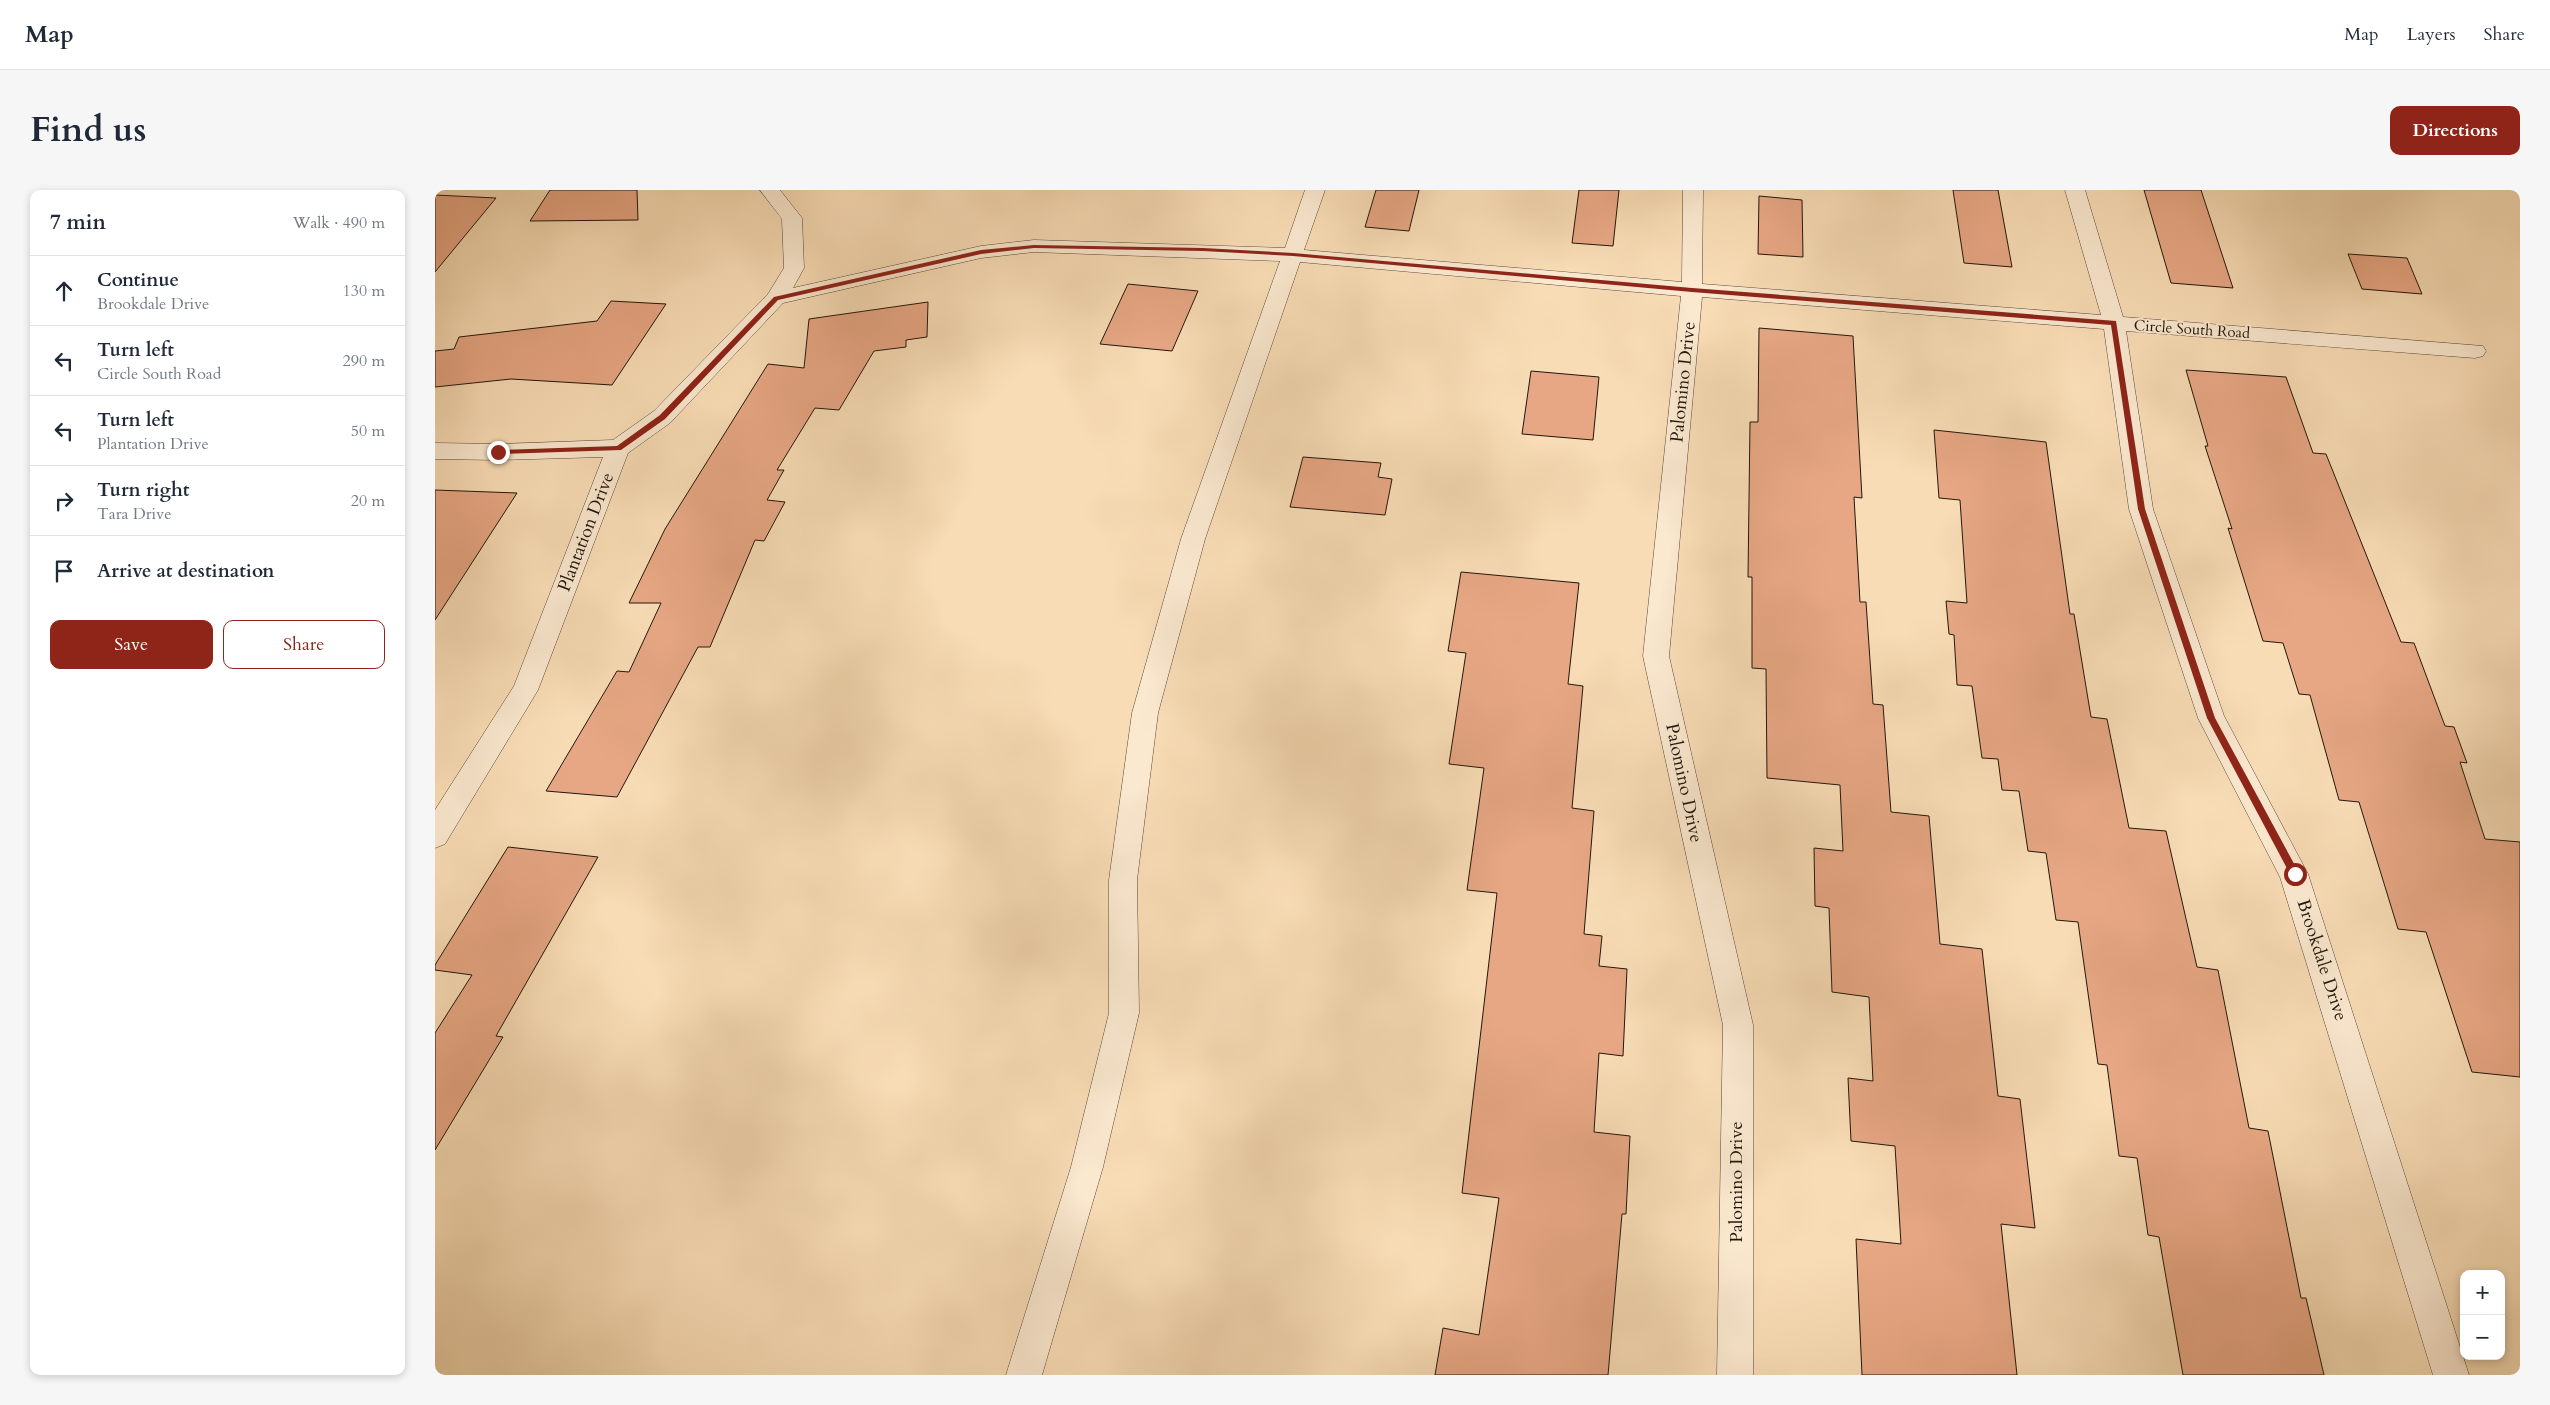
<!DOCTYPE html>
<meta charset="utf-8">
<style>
body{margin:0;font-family:Cardo,serif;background:#f6f6f7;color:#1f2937}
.controls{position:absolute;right:15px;bottom:15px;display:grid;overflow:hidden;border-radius:10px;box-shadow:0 2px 8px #0003}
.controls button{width:45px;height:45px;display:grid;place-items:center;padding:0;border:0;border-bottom:1px solid #e0e1e3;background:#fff;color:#1f2937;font:25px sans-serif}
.stop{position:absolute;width:15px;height:15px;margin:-11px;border:4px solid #8f2418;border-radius:50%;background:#fff}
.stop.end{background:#8f2418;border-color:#fff;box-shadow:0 1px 5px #0008}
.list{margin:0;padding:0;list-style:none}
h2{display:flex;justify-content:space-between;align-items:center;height:65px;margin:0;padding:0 20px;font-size:21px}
h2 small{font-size:16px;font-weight:400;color:#747a83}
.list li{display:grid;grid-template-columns:32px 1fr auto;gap:15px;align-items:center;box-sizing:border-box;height:70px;padding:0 20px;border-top:1px solid #e0e1e3}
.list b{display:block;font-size:19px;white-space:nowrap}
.list p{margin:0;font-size:16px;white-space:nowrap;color:#747a83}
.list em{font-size:16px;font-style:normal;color:#747a83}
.actions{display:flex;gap:10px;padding:15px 20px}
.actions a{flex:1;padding:11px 0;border:1px solid #8f2418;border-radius:10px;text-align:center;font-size:18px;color:#8f2418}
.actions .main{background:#8f2418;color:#fff}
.icon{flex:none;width:28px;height:28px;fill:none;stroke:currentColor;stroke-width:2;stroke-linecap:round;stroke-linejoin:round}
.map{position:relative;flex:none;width:2085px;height:1185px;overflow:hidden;border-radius:10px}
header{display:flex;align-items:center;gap:30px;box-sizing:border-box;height:70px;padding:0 25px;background:#fff;border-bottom:1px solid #e0e1e3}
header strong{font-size:24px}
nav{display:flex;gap:28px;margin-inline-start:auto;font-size:18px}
.intro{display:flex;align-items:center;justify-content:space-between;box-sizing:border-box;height:120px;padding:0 30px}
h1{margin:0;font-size:35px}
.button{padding:12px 22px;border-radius:10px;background:#8f2418;color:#fff;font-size:18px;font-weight:700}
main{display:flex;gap:30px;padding:0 30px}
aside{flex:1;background:#fff;border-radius:10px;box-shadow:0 2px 8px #0003}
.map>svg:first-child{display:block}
</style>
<header>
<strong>Map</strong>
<nav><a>Map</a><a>Layers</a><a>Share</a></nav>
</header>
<div class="intro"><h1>Find us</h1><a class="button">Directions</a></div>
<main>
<aside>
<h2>7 min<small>Walk · 490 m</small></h2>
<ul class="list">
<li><svg class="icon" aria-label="ahead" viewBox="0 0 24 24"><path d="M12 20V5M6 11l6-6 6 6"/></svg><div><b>Continue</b><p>Brookdale Drive</p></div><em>130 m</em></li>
<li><svg class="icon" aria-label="left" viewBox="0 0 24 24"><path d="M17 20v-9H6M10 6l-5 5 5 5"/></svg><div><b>Turn left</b><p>Circle South Road</p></div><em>290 m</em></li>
<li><svg class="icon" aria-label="left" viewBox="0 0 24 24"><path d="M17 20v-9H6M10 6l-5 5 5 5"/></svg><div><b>Turn left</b><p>Plantation Drive</p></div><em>50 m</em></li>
<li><svg class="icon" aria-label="right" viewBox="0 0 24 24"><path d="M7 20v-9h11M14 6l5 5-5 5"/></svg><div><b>Turn right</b><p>Tara Drive</p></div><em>20 m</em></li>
<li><svg class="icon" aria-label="arrive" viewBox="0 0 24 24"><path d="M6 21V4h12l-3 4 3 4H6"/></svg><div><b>Arrive at destination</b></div></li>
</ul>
<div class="actions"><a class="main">Save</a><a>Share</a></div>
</aside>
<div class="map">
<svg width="2085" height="1185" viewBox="0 0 2085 1185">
<rect width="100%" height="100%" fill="#f8dcb5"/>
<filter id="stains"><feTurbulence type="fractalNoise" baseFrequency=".004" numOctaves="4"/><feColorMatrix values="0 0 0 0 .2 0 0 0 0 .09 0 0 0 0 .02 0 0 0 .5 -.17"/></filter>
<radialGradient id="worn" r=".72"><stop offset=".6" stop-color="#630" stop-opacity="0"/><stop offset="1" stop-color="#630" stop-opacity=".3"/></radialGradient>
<g fill="#e7a784" stroke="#22170d">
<path d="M115,0H202L203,30L95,31Z"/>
<path d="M941,0H984L974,41L930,37Z"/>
<path d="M1144,0H1184L1178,56L1137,53Z"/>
<path d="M1518,0H1563L1577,77L1529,73Z"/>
<path d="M1709,0H1766L1798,98L1736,93Z"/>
<path d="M0,5L61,8L0,82Z"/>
<path d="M1324,6L1367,10L1368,67L1323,64Z"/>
<path d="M1913,64L1972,68L1987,104L1927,99Z"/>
<path d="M693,94L763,101L737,161L665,154Z"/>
<path d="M176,111L231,114L177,195L76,189L0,197V161L19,159L24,147L162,131Z"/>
<path d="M493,112L492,147L471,150V157L439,161L404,220L380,218L342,280H349L332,310L350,312L329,351L320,350L275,457H263L182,607L111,601L182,481L194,482L226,413H194L230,339L333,174L369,178L374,129Z"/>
<path d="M1324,138L1418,146L1427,308L1419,307L1425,412H1431L1438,514L1448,515L1456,622L1494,626L1505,754L1547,759L1563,906L1585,909L1600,1038L1566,1034L1582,1185H1427L1421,1049L1466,1054L1460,956L1416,951L1413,888L1438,891L1434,807L1397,802L1394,718L1380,716L1379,658L1408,661L1405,595L1332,588L1331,479L1317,478V387H1313L1315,232H1323Z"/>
<path d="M1751,180L1851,187L1878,263L1891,264L1966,452L1979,453L2010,536L2019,537L2032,573L2025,572L2050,649L2085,652V887L2037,882L1991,742L1963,739L1924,612L1904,610L1875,505L1864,504L1848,453L1828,451L1793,338L1797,339L1770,256H1773Z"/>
<path d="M1096,181L1164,187L1158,250L1087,244Z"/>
<path d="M1499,240L1611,252L1635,424H1639L1656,527L1672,529L1694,638L1731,641L1762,777L1783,780L1814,938L1833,941L1866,1108H1871L1889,1185H1748L1724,1047L1713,1045L1702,968L1684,966L1672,875L1663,874L1643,732L1621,730L1611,663L1593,661L1584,601L1567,600L1563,569L1547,568L1537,496L1522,495L1519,445L1514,444L1511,411L1532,413L1525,310L1504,308Z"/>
<path d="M868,267L946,273L943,287L957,289L950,325L855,317Z"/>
<path d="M0,300L82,303L0,430Z"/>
<path d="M1026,382L1144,393L1133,494L1148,496L1137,618L1159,621L1149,744L1167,746L1164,776L1192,779L1188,866L1164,863L1159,942L1195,946L1191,1024H1187L1173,1185H1000L1008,1138L1044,1145L1064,1008L1027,1003L1062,703L1032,700L1049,578L1014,574L1031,463L1013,461Z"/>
<path d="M73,657L163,667L61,846L68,847L0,960V843L37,785L0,780V775Z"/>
</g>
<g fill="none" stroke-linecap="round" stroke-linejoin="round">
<defs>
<path id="street" d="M325,0H345L367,28L369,78L358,98L546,56L599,50L850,58L870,0H890L869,60L1247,92L1248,0H1268L1267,94L1666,125L1630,0H1650L1688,127L2048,156L2051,161L2048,166L2040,168L1691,141L1718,319L1789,526L1873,684L2034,1185H1998L1845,687L1763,528L1694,319L1669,139L1267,107L1234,466L1318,835V1185H1282L1288,835L1208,466L1246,106L865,72L770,349L723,523L702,690L704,823L668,977L607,1185H571L636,977L674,823V690L697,523L746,349L845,71L599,62L546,68L348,113L235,233L193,263L103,500L10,654L0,658V620L79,496L168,267L63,270L0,269V253L63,254L178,250L219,221L333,104L349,78L347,29Z"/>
</defs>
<use href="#street" stroke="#584837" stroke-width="1"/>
<use href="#street" fill="#fae8cf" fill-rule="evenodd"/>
</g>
<path fill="#8f2418" d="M599,55L768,58L858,63L1257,98L1681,131L1710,319L1780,528L1863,681V686H1856L1772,528L1703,319L1676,135L1257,102L858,66L768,61L599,58L546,64L343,110L230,229L186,260L63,264L60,262L63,260L182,256L225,225L339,107L546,60Z"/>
<g text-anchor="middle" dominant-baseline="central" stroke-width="4" stroke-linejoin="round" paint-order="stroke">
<g font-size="15" fill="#22170d" stroke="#fae8cf">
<text transform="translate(1757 139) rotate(4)">Circle South Road</text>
</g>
<g font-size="18" fill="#22170d" stroke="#fae8cf">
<text transform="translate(1248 192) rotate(-84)">Palomino Drive</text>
<text transform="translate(151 342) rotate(-69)">Plantation Drive</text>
<text transform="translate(1249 593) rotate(78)">Palomino Drive</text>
<text transform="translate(1887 770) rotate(72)">Brookdale Drive</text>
<text transform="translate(1301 992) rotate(-90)">Palomino Drive</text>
</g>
</g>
<rect width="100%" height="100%" filter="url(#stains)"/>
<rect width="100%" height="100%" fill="url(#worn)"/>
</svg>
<div class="controls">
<button>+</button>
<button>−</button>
</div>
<div class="stop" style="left:1860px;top:684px"></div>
<div class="stop end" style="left:63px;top:262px"></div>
</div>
</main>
